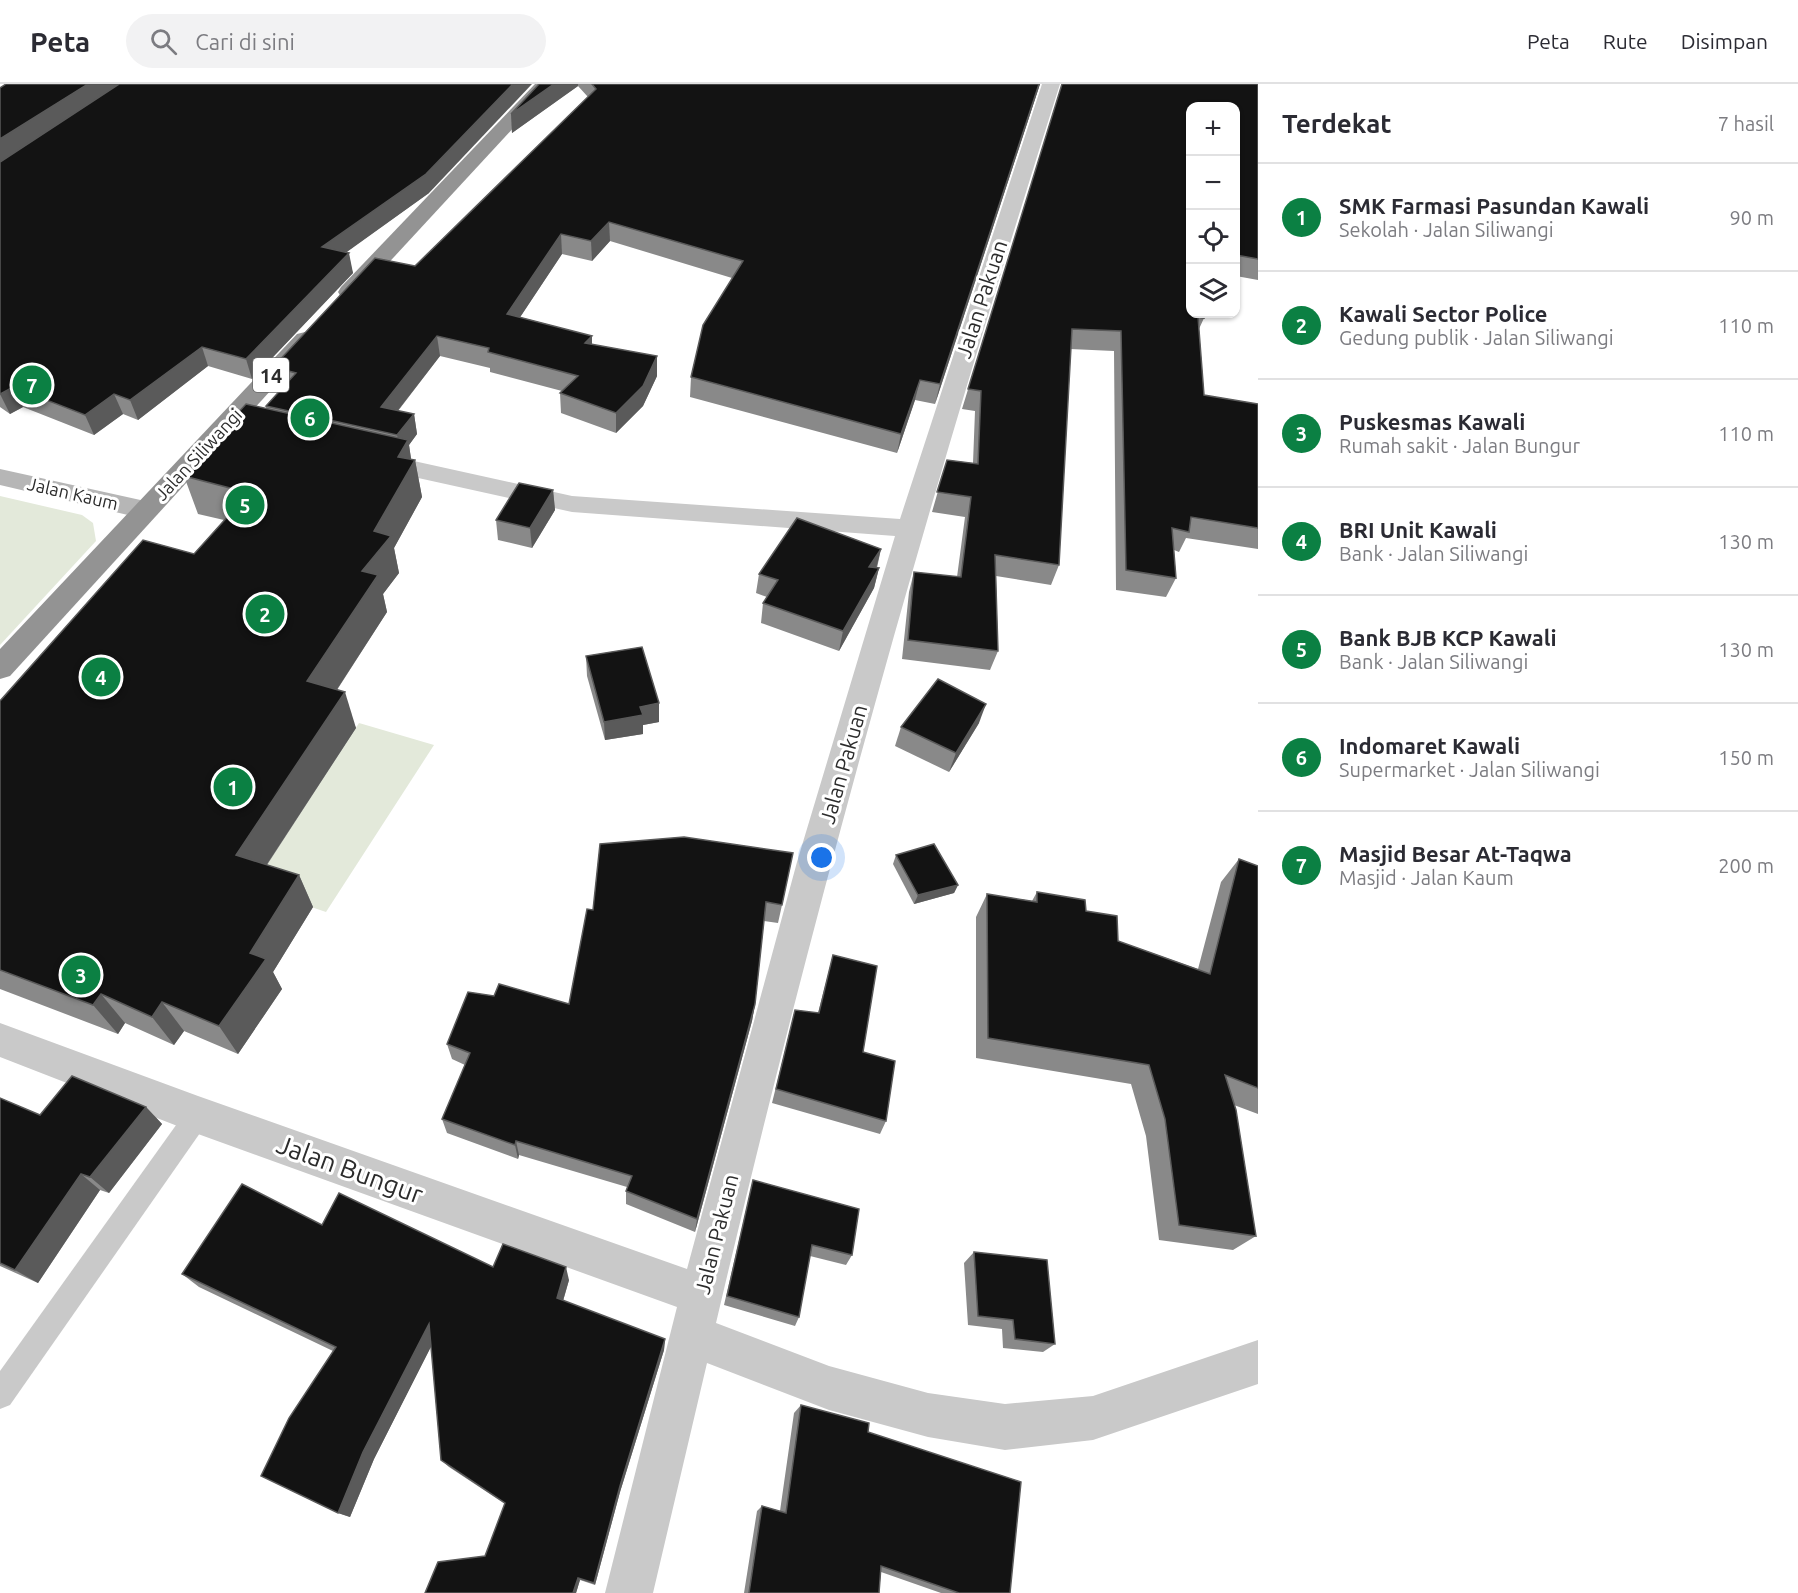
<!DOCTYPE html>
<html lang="id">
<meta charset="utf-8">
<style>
body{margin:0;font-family:Ubuntu,sans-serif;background:#f2f2f3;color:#2b2b33}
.controls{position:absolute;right:18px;top:18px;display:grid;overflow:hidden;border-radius:12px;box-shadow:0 2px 4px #0004}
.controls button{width:54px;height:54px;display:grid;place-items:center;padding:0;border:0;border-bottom:2px solid #e1e1e2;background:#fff;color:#2b2b33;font:30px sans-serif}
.you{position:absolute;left:822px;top:774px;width:21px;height:21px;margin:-15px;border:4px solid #fff;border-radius:50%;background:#1a73e8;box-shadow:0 0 0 9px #1a73e833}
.badge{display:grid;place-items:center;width:39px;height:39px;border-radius:50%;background:#0b8043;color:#fff;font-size:20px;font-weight:700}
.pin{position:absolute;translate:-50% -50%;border:3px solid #fff;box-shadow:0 2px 6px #0006}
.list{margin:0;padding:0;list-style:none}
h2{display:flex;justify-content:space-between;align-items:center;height:78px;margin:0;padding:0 24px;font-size:26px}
h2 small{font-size:20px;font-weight:400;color:#7c7c81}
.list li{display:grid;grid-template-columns:39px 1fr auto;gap:18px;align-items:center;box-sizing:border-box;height:108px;padding:0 24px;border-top:2px solid #e1e1e2}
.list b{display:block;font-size:22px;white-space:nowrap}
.list p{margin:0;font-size:20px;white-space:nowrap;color:#7c7c81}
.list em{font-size:20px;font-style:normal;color:#7c7c81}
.icon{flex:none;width:33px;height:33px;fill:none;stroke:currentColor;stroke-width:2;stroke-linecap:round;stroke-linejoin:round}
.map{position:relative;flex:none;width:1258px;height:1509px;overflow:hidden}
header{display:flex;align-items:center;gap:36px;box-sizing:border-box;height:84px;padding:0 30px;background:#fff;border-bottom:2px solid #e1e1e2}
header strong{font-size:28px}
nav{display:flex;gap:33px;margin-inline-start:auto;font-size:21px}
.search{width:420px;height:54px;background:#f2f2f3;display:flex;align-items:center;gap:15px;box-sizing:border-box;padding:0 21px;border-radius:33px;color:#7c7c81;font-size:22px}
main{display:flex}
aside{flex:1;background:#fff}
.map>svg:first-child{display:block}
</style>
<header>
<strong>Peta</strong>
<div class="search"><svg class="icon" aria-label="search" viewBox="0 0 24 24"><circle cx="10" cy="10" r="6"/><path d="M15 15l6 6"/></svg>Cari di sini</div>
<nav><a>Peta</a><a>Rute</a><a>Disimpan</a></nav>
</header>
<main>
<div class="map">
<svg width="1258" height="1509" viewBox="0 0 1258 1509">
<rect width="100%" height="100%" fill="#fff"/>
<g fill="#e3e9da">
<path d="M0,412L82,431L93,439L96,457L0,561Z"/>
<path d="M359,639L434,661L326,828L252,803Z"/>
</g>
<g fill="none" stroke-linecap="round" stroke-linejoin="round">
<path fill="#c9c9c9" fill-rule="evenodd" d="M198,1019L207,1023L210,1031L207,1039L10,1321L0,1325V1287L189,1023Z"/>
<path fill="#c9c9c9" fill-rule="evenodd" d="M1042,0H1060C930,409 814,821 716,1239L829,1282L928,1309L1005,1320L1093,1312L1258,1256V1300L1093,1356L1005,1366L928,1353L829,1326L707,1279L653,1509H605L677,1223L198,1050L0,973V939L198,1012L687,1185L797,778L895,452L572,428L373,384L364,382L360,376L364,370L373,368L572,412L900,435Z"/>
<path fill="#b6b6b6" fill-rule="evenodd" d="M0,385L145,417L154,420L158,426L154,432L145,435L0,401Z"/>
<g fill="#939393" fill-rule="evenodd">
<path d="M535,0H554L357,213H341L338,208L341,203Z"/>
<path d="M305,248L313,250L316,255L313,260L10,592L0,595V565L297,250Z"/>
</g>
</g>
<g fill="#898989">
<path d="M539,0H1040L935,320L915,316L897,369L690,313L691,293L732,194L610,157L592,177L562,170L520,233L592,252V261L657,272V292L643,322L616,349L561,329L560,309L562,307L490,288V284L440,272L398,327L414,330L417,350L409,361L411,375L415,376L422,413L394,464L399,489L383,510L387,528L337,606L356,644L267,781L299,791L313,823L273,888L282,905L238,970L184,947L174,961L125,939L118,950L0,905V617L194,470L224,436L198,430L184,392L213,361L212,357L266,325V322L282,304L279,303L273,283L415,182L588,13L578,2L512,49L511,30Z"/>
<path d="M1062,0H1258V196L1236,192V22H1191V230H1204V234L1199,245L1204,311L1258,320V465L1186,454L1179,468L1174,466L1176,494L1166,513L1116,506L1114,267L1070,265L1059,481L1051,501L996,492L998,567L990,586L902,575L909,508L914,488L957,493L965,433L932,428L947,376L973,379L975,327L962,325Z"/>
<path d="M0,4L429,109L346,168L353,189L252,295L208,282L138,336L123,330L94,351L23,323L10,330L0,323Z"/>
<path d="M553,406L555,426L532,464L498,456L496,436Z"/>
<path d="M881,465L877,484H879L874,504L839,567L761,539L763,519L767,513L756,509L759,490Z"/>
<path d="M586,572L659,638L643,641V650L605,656L587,592Z"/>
<path d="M979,639L949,688L895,662L901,643Z"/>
<path d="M600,760L782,821L778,839L764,837L755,920L752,937L695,1148L626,1120V1107L627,1103L519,1071L518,1075L447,1049L442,1035L465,981L452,975L447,960L494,912L569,920L593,826Z"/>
<path d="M896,771L958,801L954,809L914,820L893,780Z"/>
<path d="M1239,775L1258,782V1030L1234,1021L1256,1152L1233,1166L1159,1156L1146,1052L1131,1000L976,974V833L987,810L1032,817L1037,808L1086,827L1118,857L1198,885L1221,798Z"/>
<path d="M833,871L863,968L886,1037L880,1050L772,1019L795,926L818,929Z"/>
<path d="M0,1014L40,1031L146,1023L162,1040L109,1109L100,1106L38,1199L0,1182Z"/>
<path d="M753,1096L852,1171L846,1181L810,1172L799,1233L795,1242L724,1221Z"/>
<path d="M322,1141L493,1183L569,1196L563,1217L665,1255L664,1266L620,1408L595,1501L580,1496L576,1509H425L485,1472L505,1420L449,1383L441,1376L431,1262L374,1375L350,1433L338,1429L333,1267L199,1203L182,1190Z"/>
<path d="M974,1168L1055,1260L1043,1268L1003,1264L1002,1245L968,1241L964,1179Z"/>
<path d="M801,1321L868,1348L1010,1509H941L881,1488L879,1509H744L757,1427L762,1422L780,1427L794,1329Z"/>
</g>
<g fill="#5a5a5a">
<path d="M88,0H123L0,79V55Z"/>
<path d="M513,0H532L429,109L326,183L322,163Z"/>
<path d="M554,0H578V2L512,49L511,30Z"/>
<path d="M1039,0H1040L935,320L940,300Z"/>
<path d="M609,138L610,157L592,177L591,157Z"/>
<path d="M561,150L562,170L509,250L507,230Z"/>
<path d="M349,169L353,189L252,295L246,275Z"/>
<path d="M437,252L440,272L385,343L381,323Z"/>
<path d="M592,252V272L585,259Z"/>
<path d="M202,263L208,282L138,336L130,316Z"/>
<path d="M657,272V292L643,322L616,349V329Z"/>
<path d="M920,296L915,316L897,369L901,350Z"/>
<path d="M13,303L23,323L10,330L0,310Z"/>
<path d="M114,310L123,330L94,351L85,331Z"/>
<path d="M414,330L417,350L409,361L412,381L415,376L422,413L394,464L399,489L383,510L387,528L319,633L307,597L362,487L374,447L398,373L401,368L397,351Z"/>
<path d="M553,406L555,426L532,464L530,444Z"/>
<path d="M881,465L876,485L869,483Z"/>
<path d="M879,484L874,504L839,567L843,547Z"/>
<path d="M345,608L356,644L252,803L236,771Z"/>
<path d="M659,619V638L643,641V650L605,656L604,638L640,623Z"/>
<path d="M986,620L979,639L949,688L956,669Z"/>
<path d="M299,791L313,823L273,888L282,905L238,970L219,942L250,869Z"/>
<path d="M958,801L954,809L914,820L918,811Z"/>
<path d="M101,910L125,939L118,950L93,921Z"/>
<path d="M162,918L184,947L174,961L152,933Z"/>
<path d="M755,920L752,937L695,1148L697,1135Z"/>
<path d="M146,1023L162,1040L109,1109L90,1093Z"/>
<path d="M516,1057L519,1071L518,1075L515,1061Z"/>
<path d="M81,1090L100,1106L38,1199L15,1186Z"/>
<path d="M566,1183L569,1196L560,1227L557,1214Z"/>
<path d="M429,1240L437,1251L374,1375L350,1433L338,1429L363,1368Z"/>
<path d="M665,1255L664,1266L620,1408L595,1501L594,1499L620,1402Z"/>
<path d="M578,1494L580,1496L576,1509H573Z"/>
</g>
<g fill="#131313" stroke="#5a5a5a" stroke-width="1.5">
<path d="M6,0H88L0,55V4Z"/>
<path d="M119,0H513L426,90L322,163L349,169L246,275L202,263L130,316L114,310L85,331L13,303L0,310V78Z"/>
<path d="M539,0H554L511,30Z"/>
<path d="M592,0H1039L940,300L920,296L901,350L691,293L703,241L743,177L609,138L591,157L561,150L507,230L592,252L585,259L657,272L643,302L616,329L560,309L578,292L488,268L489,264L437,252L381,323L414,330L397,351L266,322L296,289L273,283L375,174L415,182L596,5Z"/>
<path d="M1062,0H1258V175L1236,171V22H1191V230H1204V234L1198,233L1204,311L1258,320V444L1191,433L1189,448L1172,444L1176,494L1126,486L1121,247L1072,245L1059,481L995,471L998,567L908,556L914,488L961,493L971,413L937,408L947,376L978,380L981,307L968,305Z"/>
<path d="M246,320L408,356L398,373L415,376L374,447L391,452L362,487L378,491L307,597L345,608L236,771L299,791L250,869L266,875L219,942L162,918L152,933L101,910L93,921L0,886V617L143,456L194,470L249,409L184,392L216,358L212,357Z"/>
<path d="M519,399L553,406L530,444L496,436Z"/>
<path d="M797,434L881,465L869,483L879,484L843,547L763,519L778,496L759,490Z"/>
<path d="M642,563L659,619L640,623L643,631L604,638L586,572Z"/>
<path d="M938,595L986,620L956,669L901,643Z"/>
<path d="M684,753L793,769L782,821L766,818L755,920L697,1135L626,1107L632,1092L516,1057L515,1061L442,1035L470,969L447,960L468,908L494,912L499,900L569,920L587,825L593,826L600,760Z"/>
<path d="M934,760L958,801L918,811L896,771Z"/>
<path d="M1239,775L1258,782V1004L1225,991L1236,1026L1256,1152L1179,1141L1165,1035L1149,981L988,954L987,810L1037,818V808L1085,816L1086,827L1117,832L1118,857L1210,890Z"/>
<path d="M833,871L877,882L863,968L895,977L886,1037L776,1005L795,926L819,929Z"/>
<path d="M72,992L146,1023L90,1093L81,1090L15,1186L0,1179V1014L40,1031Z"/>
<path d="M753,1096L859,1125L852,1171L812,1161L799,1233L727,1212Z"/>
<path d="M242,1100L322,1141L339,1109L493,1183L503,1160L566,1183L557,1214L665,1255L620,1402L594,1499L578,1494L573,1509H425L438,1478L485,1472L505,1419L441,1376L429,1240L363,1368L338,1429L261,1392L289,1334L336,1263L182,1190Z"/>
<path d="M974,1168L1047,1176L1055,1260L1015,1255L1013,1236L978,1232Z"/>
<path d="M801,1321L869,1339L868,1348L1021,1398L1010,1509H959L881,1482L879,1509H749L762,1422L786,1429Z"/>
</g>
<g text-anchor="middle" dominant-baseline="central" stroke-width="6" stroke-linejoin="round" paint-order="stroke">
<g font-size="18" fill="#2c2c2c" stroke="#fff">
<text transform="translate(198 370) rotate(-47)">Jalan Siliwangi</text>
<text transform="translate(73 409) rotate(13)">Jalan Kaum</text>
</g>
<rect fill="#fff" stroke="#6b6b6b" stroke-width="1.5" x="253" y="274" width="36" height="34" rx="4.5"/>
<g font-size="20" font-weight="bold" fill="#2c2c2c">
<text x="271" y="291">14</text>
</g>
<g font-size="21" fill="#2c2c2c" stroke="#fff">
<text transform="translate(981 215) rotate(-72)">Jalan Pakuan</text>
<text transform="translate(843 680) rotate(-74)">Jalan Pakuan</text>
<text transform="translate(716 1150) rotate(-76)">Jalan Pakuan</text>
</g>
<g font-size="26" fill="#2c2c2c" stroke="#fff">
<text transform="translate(350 1085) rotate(20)">Jalan Bungur</text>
</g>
</g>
</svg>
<div class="controls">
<button>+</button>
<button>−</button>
<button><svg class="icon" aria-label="locate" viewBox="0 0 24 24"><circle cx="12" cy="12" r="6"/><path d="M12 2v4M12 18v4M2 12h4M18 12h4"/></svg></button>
<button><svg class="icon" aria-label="layers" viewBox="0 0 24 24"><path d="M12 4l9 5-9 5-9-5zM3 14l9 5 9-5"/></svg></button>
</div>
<div class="you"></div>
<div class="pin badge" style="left:233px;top:703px">1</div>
<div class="pin badge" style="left:265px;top:530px">2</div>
<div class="pin badge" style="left:81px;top:891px">3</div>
<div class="pin badge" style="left:101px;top:593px">4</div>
<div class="pin badge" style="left:245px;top:421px">5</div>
<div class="pin badge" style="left:310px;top:334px">6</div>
<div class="pin badge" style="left:32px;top:301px">7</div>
</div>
<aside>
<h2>Terdekat<small>7 hasil</small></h2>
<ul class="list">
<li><span class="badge">1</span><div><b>SMK Farmasi Pasundan Kawali</b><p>Sekolah · Jalan Siliwangi</p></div><em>90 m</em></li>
<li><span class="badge">2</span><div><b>Kawali Sector Police</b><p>Gedung publik · Jalan Siliwangi</p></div><em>110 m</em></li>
<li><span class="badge">3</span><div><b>Puskesmas Kawali</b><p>Rumah sakit · Jalan Bungur</p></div><em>110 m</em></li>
<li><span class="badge">4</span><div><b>BRI Unit Kawali</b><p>Bank · Jalan Siliwangi</p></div><em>130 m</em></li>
<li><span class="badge">5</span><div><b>Bank BJB KCP Kawali</b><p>Bank · Jalan Siliwangi</p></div><em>130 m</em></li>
<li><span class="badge">6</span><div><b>Indomaret Kawali</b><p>Supermarket · Jalan Siliwangi</p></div><em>150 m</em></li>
<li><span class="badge">7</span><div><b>Masjid Besar At-Taqwa</b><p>Masjid · Jalan Kaum</p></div><em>200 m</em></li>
</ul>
</aside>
</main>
